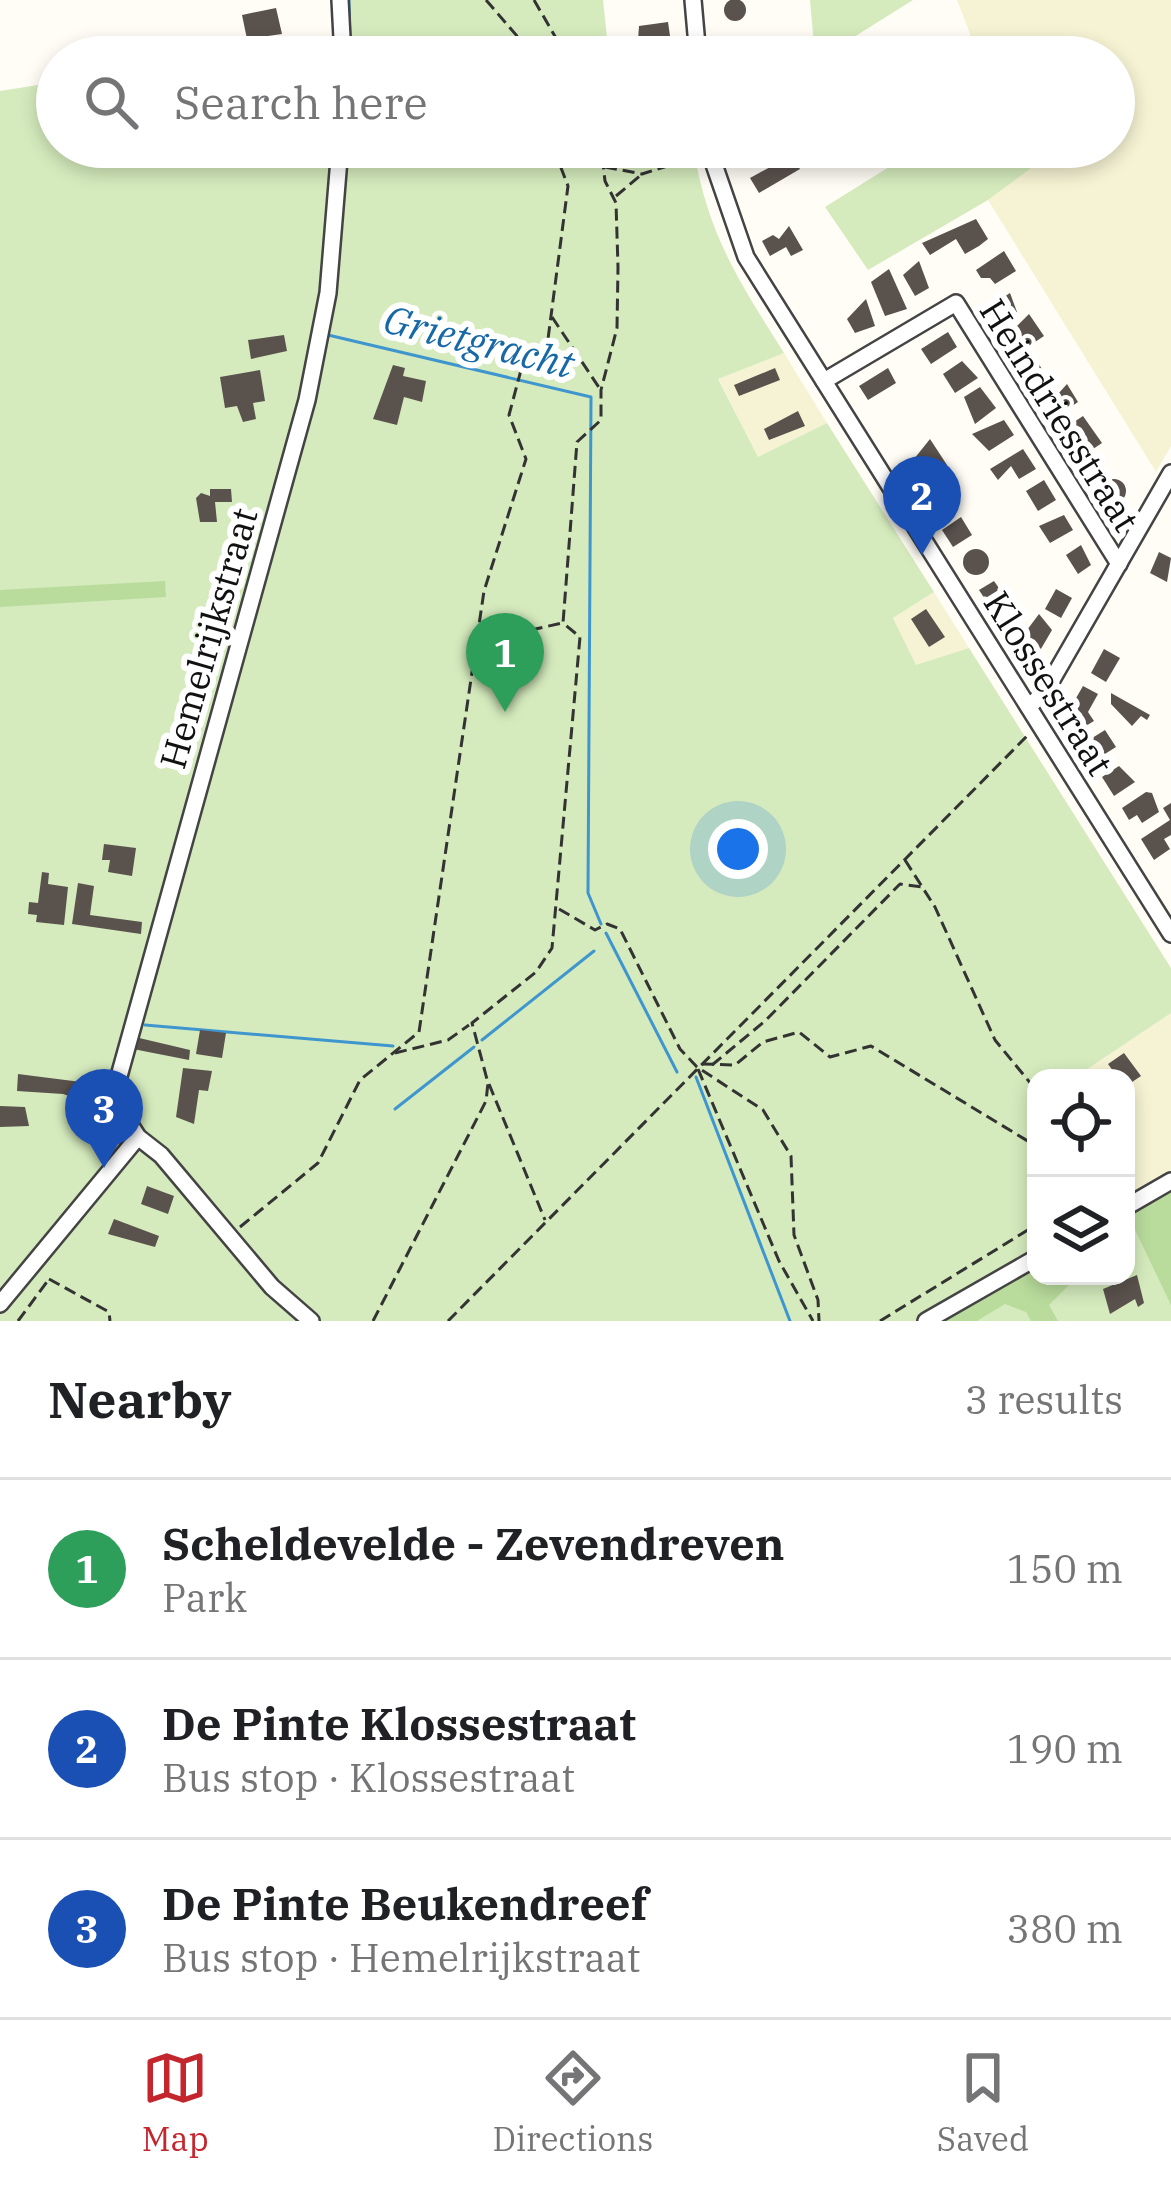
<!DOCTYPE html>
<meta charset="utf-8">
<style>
body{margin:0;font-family:"IBM Plex Serif",serif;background:#f2f2f2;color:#202124}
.controls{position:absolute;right:36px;bottom:36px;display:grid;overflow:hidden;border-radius:24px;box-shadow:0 6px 18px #0003}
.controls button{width:108px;height:108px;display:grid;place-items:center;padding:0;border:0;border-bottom:3px solid #e0e0e0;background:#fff;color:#202124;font:60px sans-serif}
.you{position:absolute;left:738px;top:849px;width:42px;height:42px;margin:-30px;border:9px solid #fff;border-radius:50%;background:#1a73e8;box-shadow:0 0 0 18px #1a73e833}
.badge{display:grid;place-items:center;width:78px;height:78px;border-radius:50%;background:#c4262e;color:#fff;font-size:39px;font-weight:700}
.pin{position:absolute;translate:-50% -99px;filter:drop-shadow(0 3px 6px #0008)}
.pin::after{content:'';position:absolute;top:63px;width:42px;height:36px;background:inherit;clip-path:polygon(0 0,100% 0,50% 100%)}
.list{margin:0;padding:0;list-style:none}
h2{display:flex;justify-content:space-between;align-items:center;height:156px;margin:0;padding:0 48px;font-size:51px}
h2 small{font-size:39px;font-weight:400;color:#757577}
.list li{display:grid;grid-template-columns:78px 1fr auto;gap:36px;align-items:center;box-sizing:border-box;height:180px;padding:0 48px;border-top:3px solid #e0e0e0}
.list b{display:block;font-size:45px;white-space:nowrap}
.list p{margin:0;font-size:39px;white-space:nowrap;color:#757577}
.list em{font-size:39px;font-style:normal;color:#757577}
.icon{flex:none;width:66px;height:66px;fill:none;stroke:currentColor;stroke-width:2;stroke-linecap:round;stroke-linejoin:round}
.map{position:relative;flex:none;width:1171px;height:1321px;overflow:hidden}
.search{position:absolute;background:#fff;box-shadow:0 6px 18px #0003;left:36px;right:36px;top:36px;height:132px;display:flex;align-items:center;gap:30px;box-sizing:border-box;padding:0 42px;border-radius:66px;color:#757577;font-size:45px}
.sheet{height:696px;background:#fff}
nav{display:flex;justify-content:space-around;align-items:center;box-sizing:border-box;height:168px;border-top:3px solid #e0e0e0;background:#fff;font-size:33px;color:#757577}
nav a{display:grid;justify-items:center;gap:6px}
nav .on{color:#c4262e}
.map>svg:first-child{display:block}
</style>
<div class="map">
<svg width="1171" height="1321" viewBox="0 0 1171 1321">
<rect width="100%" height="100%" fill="#fffdf5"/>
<g fill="#f6f3d4">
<path d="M957,0H1171V446L1156,472L988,200L1030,168L1020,147H1114V57H979Z"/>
<path d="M784,353L827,423L758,458L718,378Z"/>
<path d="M934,592L969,648L916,666L893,618Z"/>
<path d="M1171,1013V1170L1127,1195L1126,1078H1074Z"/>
</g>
<g fill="#d5ebbd">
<path d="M333,0H603L609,57H224L337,40Z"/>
<path d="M810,0H913L822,57H815Z"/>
<path d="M57,82V147H616L618,159L694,152C709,237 739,281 784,353L718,379L758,457L827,423L934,592L893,618L916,665L969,648L1171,968V1013L1074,1078H1036V1276H1126V1194L1128,1204L1171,1182V1321H0V91Z"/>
<path d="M921,147H1020L1031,168L988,200L868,270L825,207Z"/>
</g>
<g fill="#b9dc9c">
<path d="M165,581L166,597L0,607V590Z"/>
<path d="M1171,1185V1305L1126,1211Z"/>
<path d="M1036,1264V1276H1078L1049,1305L1058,1321H1031L1026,1312L1005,1304L977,1321H940Z"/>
</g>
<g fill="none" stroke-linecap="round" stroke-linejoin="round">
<g stroke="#3f96cf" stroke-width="3">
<path d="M349,0L350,49"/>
<path d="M348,147L347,155L400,147"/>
<path d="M340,235L346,169"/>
<path d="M328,330V335L591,397L588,893L601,924"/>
<path d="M606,933L677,1072"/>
<path d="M145,1025L393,1046"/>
<path d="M482,1040L594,951"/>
<path d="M696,1077L790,1321"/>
<path d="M395,1109L474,1047"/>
</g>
</g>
<g fill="#5a524d">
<circle cx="735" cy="10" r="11"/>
<path d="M276,8L282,34L247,39L242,15Z"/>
<path d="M668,22L670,36L638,40L639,26Z"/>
<path d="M762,40L763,57H729L728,43Z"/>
<path d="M792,155L800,169L759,193L750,178Z"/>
<path d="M976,219L988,239L979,246L965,254L956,239L930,255L922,243Z"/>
<path d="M789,226L803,250L791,256L786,247L770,256L762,241L773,235L779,239Z"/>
<path d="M1004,251L1016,271L995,284L990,278H981L976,270Z"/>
<path d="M919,261L929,288L915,296L903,275Z"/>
<path d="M889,269L907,309L885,316L871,282Z"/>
<path d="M1010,293L1017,312L1000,322L990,306Z"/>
<path d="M866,299L875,326L855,333L847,319Z"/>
<path d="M1029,314L1044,336L1020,352L1009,334Z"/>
<path d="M948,332L957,347L931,364L921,349Z"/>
<path d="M284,335L287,351L251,359L248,340Z"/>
<path d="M1036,359L1047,378L1032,388L1020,369Z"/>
<path d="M962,361L978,378L955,393L943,374Z"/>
<path d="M393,365L405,368L403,376L426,381L422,402L404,397L397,425L373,419Z"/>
<path d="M775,368L780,380L739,396L734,385Z"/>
<path d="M888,368L896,383L868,400L859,386Z"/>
<path d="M260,370L265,401L253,403L256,419L243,422L237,406L225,408L220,377Z"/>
<path d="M1067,384L1078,402L1056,417L1048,405Z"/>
<path d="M980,387L996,408L975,424L964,397Z"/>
<path d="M798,411L805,426L769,440L764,429Z"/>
<path d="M1083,416L1102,443L1084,455L1068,426Z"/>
<path d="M1004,420L1014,435L989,451L972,434Z"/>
<path d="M930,439L947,465L923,475L914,459Z"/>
<path d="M1023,449L1036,469L1019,479L1011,466L998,480L990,469Z"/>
<circle cx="1114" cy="491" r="12"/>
<path d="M1044,480L1056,500L1038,511L1026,491Z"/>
<path d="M210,489H231L232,502H215L217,522H200L196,498L201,493L210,496Z"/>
<path d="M1064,515L1073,530L1050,543L1039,526Z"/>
<path d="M961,517L972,535L953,547L942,530Z"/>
<path d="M1081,545L1091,565L1078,574L1066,555Z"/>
<circle cx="976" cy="562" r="13"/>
<path d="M1159,552L1171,558L1167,582L1150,573Z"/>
<path d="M994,581L1007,600L992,610L979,590Z"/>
<path d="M1056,589L1072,598L1061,618L1045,609Z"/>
<path d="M207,602L228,605L220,637L207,634Z"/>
<path d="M926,609L945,637L929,647L911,619Z"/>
<path d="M1039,614L1052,630L1038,654L1018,642Z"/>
<path d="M1104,649L1120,658L1106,682L1091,673Z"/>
<path d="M1083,686L1098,694L1088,712L1094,721L1079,730L1068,712Z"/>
<path d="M1111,693L1150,715L1147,720L1141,716L1132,726L1111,704Z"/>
<path d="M1105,730L1116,747L1092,762L1081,745Z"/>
<path d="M1119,766L1135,782L1114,796L1102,777Z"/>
<path d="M1146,792L1152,793L1159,812L1142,823L1137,815L1129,820L1122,808Z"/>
<path d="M1171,803V835L1164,839L1170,849L1154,860L1141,839L1170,820L1163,808Z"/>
<path d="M104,844L136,848L132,876L108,872L110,860H102Z"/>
<path d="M42,872L49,873L48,884L68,887L64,925L36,922L37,915L28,914L29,902L38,903Z"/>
<path d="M78,883L94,886L90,915L142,922L141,934L72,924Z"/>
<path d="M200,1030L226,1033L222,1058L196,1054Z"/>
<path d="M135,1037L190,1050L189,1060L133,1049Z"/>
<path d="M1124,1053L1141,1076L1126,1086V1078H1118L1108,1064Z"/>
<path d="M183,1068L212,1071L208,1091L199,1090L194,1124L176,1117Z"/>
<path d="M18,1074L81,1082V1088L92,1089L91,1108L68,1107L69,1096L63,1094L17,1091Z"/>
<path d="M0,1106L25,1107L29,1126L0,1127Z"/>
<path d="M147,1186L174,1196L168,1214L141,1204Z"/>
<path d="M114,1219L159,1236L155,1247L108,1234Z"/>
<path d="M1137,1275L1144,1303L1138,1307L1135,1299L1110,1314L1103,1289Z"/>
</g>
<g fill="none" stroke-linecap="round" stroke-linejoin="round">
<defs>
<g id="minor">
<path d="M340,0L343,57"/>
<path d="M693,0L698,57"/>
<path d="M708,147L746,257L1171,934"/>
<path d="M824,381L956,303L1119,564"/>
<path d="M1029,707L1046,690L1171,473"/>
<path d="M1126,1207L1171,1181"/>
<path d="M0,1304L138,1137"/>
<path d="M311,1321L272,1287L161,1155L138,1137L120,1109L116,1087L307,400L328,293L340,147"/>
<path d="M926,1321L1036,1258"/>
</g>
</defs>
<use href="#minor" stroke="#444" stroke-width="20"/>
<g stroke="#333" stroke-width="3" stroke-dasharray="12 6" stroke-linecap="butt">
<path d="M486,0L523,43L526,57"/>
<path d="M534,0L567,57"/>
<path d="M605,167L642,174L699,156"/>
<path d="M616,196L641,175"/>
<path d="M552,317L600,389"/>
<path d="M478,642L562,623"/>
<path d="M905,860L935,907L995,1040L1036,1090"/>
<path d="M559,909L595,930L607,924L620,929L680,1049L697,1067L763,1110L791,1156L794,1235L818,1300L819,1321"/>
<path d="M395,1053L448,1040L469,1025"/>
<path d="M702,1064L735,1065L763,1042L799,1032L830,1057L871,1046L1036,1146"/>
<path d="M712,1065L765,1021L900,884L922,887"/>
<path d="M698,1069L779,1261L813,1321"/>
<path d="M489,1084L545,1220"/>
<path d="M240,1227L318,1163L360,1080L419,1032L484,591L526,459L509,415L521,370L548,339L568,186L553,147"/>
<path d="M49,1279L109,1312L110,1321"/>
<path d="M18,1321L49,1279"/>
<path d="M373,1321L486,1101L488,1083L472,1023L536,972L552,948L580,637L563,623L577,442L601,420V390L617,328L618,267L616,203L605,181L601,147"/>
<path d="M448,1321L1029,734"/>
<path d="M880,1321L1036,1225"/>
</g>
<use href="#minor" stroke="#fff" stroke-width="15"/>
</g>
<g text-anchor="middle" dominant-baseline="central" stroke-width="12" stroke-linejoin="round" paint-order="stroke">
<g font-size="36" fill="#111" stroke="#fff">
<text transform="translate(1060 415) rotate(58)">Heindriesstraat</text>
<text transform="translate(208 638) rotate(-74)">Hemelrijkstraat</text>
<text transform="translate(1049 683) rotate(58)">Klossestraat</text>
</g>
<g font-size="39" font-style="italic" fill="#1768a6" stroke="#fff">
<text transform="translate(479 341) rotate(14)">Grietgracht</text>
</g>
</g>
</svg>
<div class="controls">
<button><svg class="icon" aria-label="locate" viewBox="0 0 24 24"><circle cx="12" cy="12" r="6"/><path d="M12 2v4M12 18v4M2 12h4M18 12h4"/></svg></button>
<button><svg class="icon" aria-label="layers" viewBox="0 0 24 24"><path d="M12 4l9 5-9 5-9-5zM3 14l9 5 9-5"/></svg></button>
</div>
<div class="you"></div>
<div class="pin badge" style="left:505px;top:712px;background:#2e9e5b">1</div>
<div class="pin badge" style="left:922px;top:555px;background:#1a4fb4">2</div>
<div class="pin badge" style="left:104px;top:1168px;background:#1a4fb4">3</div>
<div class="search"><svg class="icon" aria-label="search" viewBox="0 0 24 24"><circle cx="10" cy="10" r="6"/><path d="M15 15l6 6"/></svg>Search here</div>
</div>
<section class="sheet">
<h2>Nearby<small>3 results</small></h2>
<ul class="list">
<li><span class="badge" style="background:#2e9e5b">1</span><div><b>Scheldevelde - Zevendreven</b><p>Park</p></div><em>150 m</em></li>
<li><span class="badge" style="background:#1a4fb4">2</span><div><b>De Pinte Klossestraat</b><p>Bus stop · Klossestraat</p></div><em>190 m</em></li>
<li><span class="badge" style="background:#1a4fb4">3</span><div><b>De Pinte Beukendreef</b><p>Bus stop · Hemelrijkstraat</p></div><em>380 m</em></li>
</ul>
</section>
<nav>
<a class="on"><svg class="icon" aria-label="map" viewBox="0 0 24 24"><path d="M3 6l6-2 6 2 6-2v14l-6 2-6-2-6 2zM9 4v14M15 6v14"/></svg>Map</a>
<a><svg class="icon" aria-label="directions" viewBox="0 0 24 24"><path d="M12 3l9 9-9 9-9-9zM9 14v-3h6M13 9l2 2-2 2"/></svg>Directions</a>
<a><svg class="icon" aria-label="saved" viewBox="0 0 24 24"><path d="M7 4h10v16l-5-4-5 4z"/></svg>Saved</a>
</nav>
